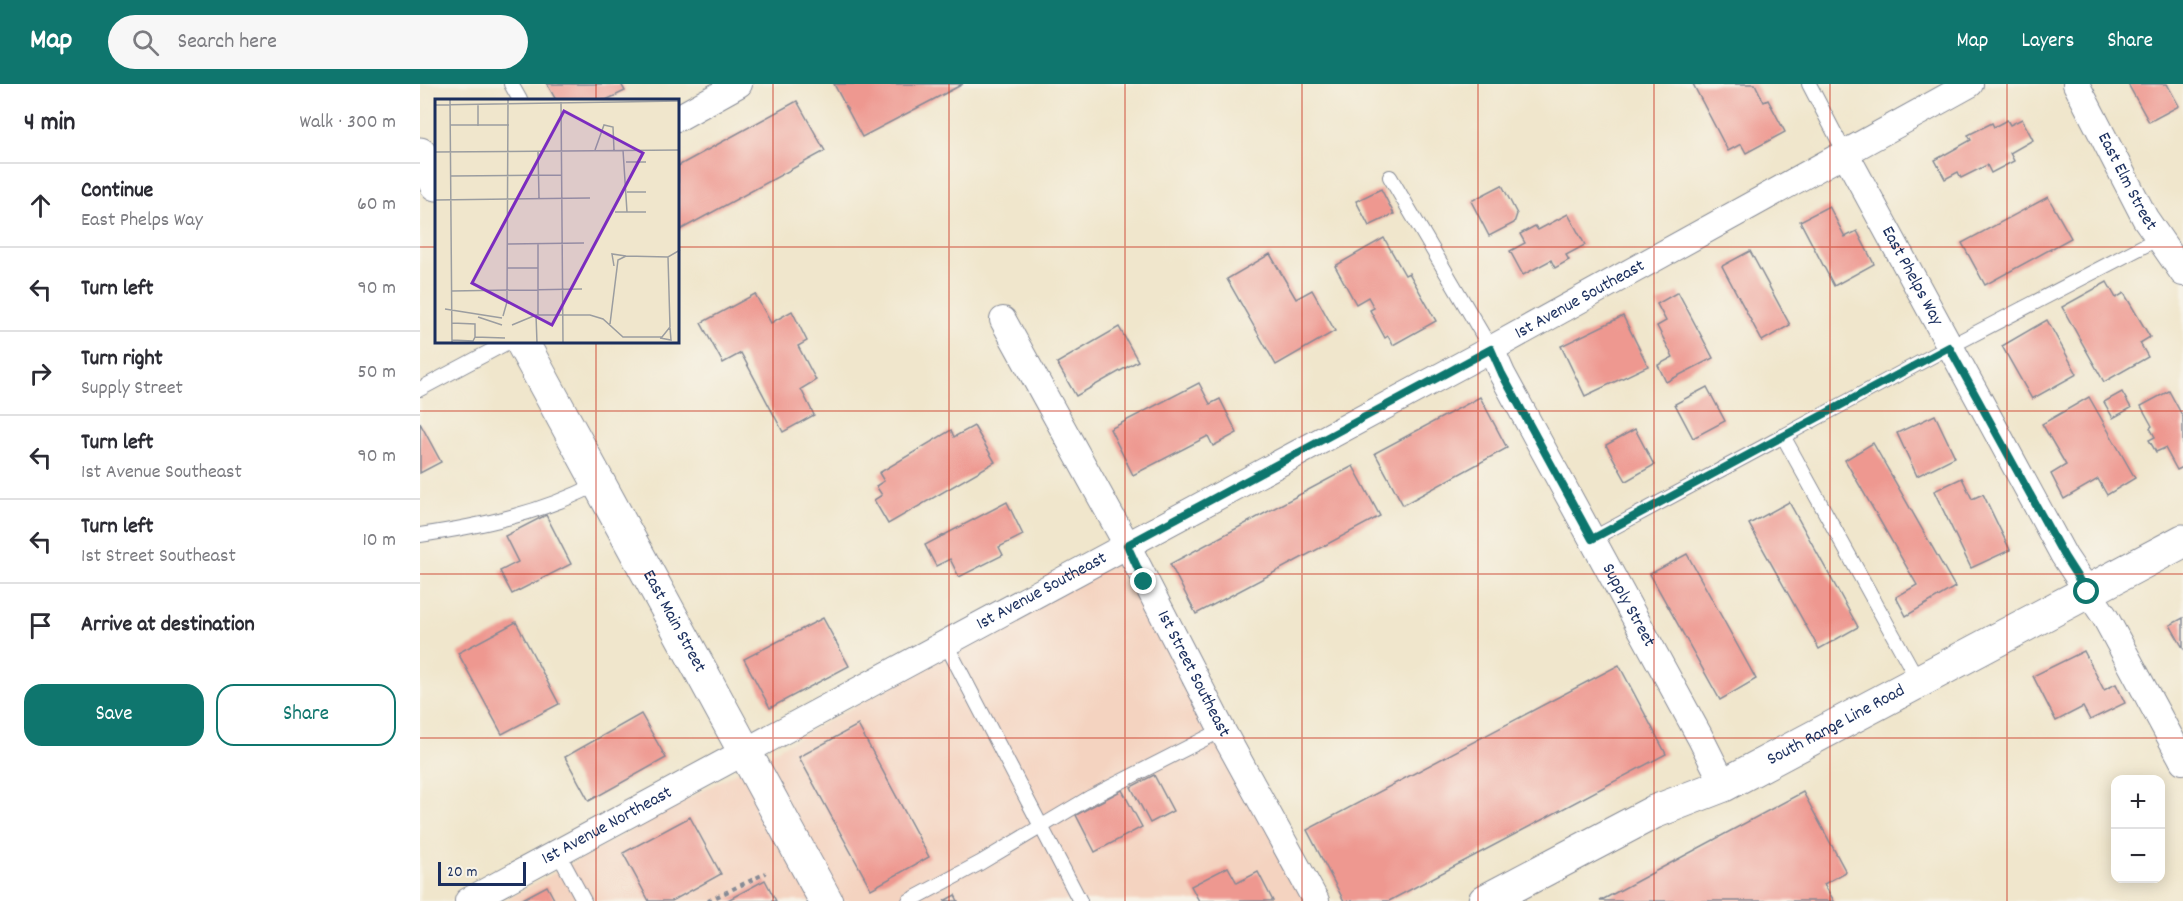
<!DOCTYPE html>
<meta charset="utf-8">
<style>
body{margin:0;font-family:Dekko,sans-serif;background:#f7f7f7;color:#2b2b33}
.controls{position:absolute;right:18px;bottom:18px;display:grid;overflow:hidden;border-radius:12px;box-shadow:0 3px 15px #0003}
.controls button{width:54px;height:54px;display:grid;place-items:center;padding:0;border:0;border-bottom:2px solid #e1e1e2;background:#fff;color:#2b2b33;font:30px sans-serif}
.scale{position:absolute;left:18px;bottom:15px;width:88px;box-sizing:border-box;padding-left:6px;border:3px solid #1b2f5e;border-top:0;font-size:16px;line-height:21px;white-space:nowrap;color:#1b2f5e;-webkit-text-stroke:4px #f7f3e8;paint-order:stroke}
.stop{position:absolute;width:18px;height:18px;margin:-14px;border:4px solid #0f766e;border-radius:50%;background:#fff}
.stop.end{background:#0f766e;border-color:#fff;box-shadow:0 2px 6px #0008}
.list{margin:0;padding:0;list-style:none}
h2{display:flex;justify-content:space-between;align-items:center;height:78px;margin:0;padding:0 24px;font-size:26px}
h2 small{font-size:20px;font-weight:400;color:#7c7c81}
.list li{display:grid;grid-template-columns:39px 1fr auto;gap:18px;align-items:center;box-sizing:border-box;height:84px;padding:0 24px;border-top:2px solid #e1e1e2}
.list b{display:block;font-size:22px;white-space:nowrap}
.list p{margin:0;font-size:20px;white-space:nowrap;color:#7c7c81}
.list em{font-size:20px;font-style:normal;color:#7c7c81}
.actions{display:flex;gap:12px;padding:18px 24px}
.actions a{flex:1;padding:14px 0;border:2px solid #0f766e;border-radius:18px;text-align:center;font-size:21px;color:#0f766e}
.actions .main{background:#0f766e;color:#fff}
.icon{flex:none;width:33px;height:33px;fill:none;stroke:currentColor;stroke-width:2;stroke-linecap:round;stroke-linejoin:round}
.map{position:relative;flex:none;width:1763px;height:817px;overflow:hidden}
header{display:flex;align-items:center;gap:36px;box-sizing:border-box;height:84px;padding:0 30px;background:#0f766e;color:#fff}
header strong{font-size:28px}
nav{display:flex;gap:33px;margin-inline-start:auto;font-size:21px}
.search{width:420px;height:54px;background:#f7f7f7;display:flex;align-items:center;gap:15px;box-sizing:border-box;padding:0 21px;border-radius:33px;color:#7c7c81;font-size:22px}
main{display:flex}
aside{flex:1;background:#fff}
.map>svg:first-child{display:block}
</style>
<header>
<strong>Map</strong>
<div class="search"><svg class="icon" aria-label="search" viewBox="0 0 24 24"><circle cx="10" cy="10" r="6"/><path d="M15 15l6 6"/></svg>Search here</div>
<nav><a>Map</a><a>Layers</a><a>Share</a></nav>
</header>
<main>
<aside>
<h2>4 min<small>Walk · 300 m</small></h2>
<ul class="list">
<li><svg class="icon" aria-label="ahead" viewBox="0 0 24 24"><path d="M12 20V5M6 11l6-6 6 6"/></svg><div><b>Continue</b><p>East Phelps Way</p></div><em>60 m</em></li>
<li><svg class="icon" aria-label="left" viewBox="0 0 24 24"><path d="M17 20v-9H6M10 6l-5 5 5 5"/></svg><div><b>Turn left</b></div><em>90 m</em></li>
<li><svg class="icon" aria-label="right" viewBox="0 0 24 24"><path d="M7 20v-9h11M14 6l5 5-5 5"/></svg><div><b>Turn right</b><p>Supply Street</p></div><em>50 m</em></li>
<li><svg class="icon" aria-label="left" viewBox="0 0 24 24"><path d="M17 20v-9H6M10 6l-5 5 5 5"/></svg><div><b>Turn left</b><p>1st Avenue Southeast</p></div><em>90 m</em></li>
<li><svg class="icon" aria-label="left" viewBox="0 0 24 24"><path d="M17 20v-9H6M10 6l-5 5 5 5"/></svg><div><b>Turn left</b><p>1st Street Southeast</p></div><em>10 m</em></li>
<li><svg class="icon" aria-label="arrive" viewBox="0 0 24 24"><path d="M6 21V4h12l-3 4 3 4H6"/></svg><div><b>Arrive at destination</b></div></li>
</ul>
<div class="actions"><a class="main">Save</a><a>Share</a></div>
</aside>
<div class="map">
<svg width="1763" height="817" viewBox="0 0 1763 817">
<rect width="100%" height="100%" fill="#f7f3e8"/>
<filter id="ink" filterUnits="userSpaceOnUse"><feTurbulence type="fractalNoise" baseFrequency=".0167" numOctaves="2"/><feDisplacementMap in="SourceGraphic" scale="12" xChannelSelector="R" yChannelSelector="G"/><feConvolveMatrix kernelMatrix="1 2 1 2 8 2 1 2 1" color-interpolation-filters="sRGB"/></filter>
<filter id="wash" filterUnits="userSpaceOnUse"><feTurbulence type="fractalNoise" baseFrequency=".008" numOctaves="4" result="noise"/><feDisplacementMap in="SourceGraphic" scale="24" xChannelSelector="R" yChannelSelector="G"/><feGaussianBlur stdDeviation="1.35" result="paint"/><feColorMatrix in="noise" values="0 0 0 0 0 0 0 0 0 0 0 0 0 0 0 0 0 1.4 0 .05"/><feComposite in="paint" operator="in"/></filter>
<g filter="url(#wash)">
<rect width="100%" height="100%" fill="#f0e6cc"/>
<path fill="#f4d3c0" d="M700,475L890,817H84Z"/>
<g id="blocks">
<g fill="#ee9890">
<path d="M127,0H201L205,7L186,16H136Z"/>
<path d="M414,0H543L442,53Z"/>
<path d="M1273,0H1335L1344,18L1348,16L1365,48L1326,69L1321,60L1308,67Z"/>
<path d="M1708,0H1747L1759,22L1729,38Z"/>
<path d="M377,17L405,67L258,147V82Z"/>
<path d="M1602,35L1613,56L1590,69L1594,77L1571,89L1567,81L1541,94L1538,88L1525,95L1515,76L1551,56L1548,51L1572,39L1574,43L1587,36L1590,41Z"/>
<path d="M1082,101L1097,130L1094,139L1069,152L1051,117Z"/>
<path d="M961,105L974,130L949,142L936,117Z"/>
<path d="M1628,113L1651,154L1565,201L1542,159Z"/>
<path d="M1409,122L1425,153L1437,147L1454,180L1414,202L1380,137Z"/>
<path d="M1148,130L1165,161L1146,171L1149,176L1135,184L1131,176L1103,191L1090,167L1105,159L1100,150L1115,142L1118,146Z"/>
<path d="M964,154L985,191L989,189L1016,237L973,261L968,252L965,254L950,226L954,224L948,213L936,220L915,182Z"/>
<path d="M1330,167L1370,241L1342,257L1302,182Z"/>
<path d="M850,170L876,215L892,206L915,247L856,281L807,195Z"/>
<path d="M1687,198L1696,214L1704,209L1730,253L1720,259L1728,273L1684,298L1642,223Z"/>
<path d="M1258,208L1293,274L1246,298L1238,281L1253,273L1237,242L1246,237L1237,220Z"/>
<path d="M335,210L351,239L372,227L387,257L378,262L396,296L381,305L394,331L363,348L321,269L303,279L281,239Z"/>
<path d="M1203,232L1228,282L1165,312L1141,262Z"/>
<path d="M1627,236L1657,290L1612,315L1582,262Z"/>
<path d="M699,243L718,277L656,312L637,279Z"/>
<path d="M779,299L790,320L800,315L817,349L793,362L788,352L713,391L690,345Z"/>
<path d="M1287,303L1305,337L1273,354L1255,320Z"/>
<path d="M1749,307L1763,333V383L1757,386L1745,364L1736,368L1729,356L1735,353L1730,344L1732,342L1721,322Z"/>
<path d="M1702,308L1711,324L1693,334L1684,318Z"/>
<path d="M1060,313L1087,364L983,421L955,369Z"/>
<path d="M1669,313L1715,394L1687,411L1678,395L1644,415L1631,390L1646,381L1622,340Z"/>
<path d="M1515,331L1535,373L1497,392L1477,349Z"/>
<path d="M0,339L21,378L0,389Z"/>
<path d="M554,342L575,378L468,440L454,416L462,411L456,402L464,397L459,389L531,346L534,353Z"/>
<path d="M1215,345L1234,381L1206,397L1186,361Z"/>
<path d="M1453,359L1535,503L1486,532L1476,513L1497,501L1425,376Z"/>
<path d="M933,382L960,432L776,530L750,480Z"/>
<path d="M1542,394L1552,415L1563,410L1590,466L1551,484L1514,407Z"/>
<path d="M587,418L603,451L579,463L583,471L539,493L530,475L516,482L505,461Z"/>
<path d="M1369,418L1438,543L1399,565L1329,440Z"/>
<path d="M126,431L151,480L92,510L80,487L98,478L85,452Z"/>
<path d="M1267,470L1336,595L1300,616L1230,490Z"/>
<path d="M403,534L429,582L350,624L324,575Z"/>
<path d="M1763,534V564L1750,541Z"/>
<path d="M96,538L139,620L82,650L38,569Z"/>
<path d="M1664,567L1684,606L1696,600L1705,619L1670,636L1663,623L1636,637L1613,592Z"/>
<path d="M1199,581L1246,670L969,817H924L887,746Z"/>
<path d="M221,630L246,674L169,717L145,673Z"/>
<path d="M438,641L509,773L451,805L379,673Z"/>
<path d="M734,691L753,727L730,739L711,703Z"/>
<path d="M702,706L722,743L675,768L656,731Z"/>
<path d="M1383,708L1426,788L1404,800L1414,817H1180Z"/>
<path d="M270,733L301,790L252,817H229L203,769Z"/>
<path d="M808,783L817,799L838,788L853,817H779L771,802Z"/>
<path d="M345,796L356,817H306Z"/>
<path d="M127,802L135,817H99Z"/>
<path d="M535,811L538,817H524Z"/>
</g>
</g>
</g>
<g filter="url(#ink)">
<use href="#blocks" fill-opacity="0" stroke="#868a95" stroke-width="1.5"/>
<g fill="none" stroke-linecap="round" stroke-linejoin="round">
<defs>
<g id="lane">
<path d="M91,0L100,16"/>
<path d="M1389,0L1425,69"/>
<path d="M970,93L1071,265"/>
<path d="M0,305L88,258"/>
<path d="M1363,352L1499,598"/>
<path d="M0,451C61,442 122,429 177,400"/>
<path d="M1172,455L1529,263L1737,155"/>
<path d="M526,560L660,817"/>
<path d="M138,769L164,817"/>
<path d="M489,817L560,779L669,714L802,646"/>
</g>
<g id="street">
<path id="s1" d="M1656,0L1725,134L1763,189"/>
<path d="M258,34L319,0"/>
<path id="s2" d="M1425,69L1644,472L1685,533L1763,677"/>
<path id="s3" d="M583,236L707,461L802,646L896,817"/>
<path id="s4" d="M1071,265L1082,290L1280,653L1304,701"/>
<path id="s5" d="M48,817L1071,265L1550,0"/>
</g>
<g id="secondary">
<path d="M0,70L16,100"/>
<path id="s6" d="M102,258L406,817"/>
<path id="s7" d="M1065,817L1234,728L1304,701L1763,457"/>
</g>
</defs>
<use href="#lane" stroke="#868a95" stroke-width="16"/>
<use href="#street" stroke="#868a95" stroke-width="28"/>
<use href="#secondary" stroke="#868a95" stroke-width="35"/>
<path stroke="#868a95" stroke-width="4" stroke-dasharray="4.5 4.5" stroke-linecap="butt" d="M288,817L346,789"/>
<use href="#lane" stroke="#fff" stroke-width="14"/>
<use href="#street" stroke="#fff" stroke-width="26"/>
<use href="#secondary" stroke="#fff" stroke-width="33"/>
</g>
</g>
<g fill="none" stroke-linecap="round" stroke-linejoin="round" filter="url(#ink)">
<path stroke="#0f766e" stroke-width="8" d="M724,498L707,461L1071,265L1082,290L1172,455L1529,263L1644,472L1667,508"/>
</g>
<path fill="none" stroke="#c8321e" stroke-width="1.5" stroke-opacity="0.55" d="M176,0V16M353,0V817M529,0V817M705,0V817M882,0V817M1058,0V817M1234,0V817M1410,0V817M1587,0V817M0,163H16M258,163H1763M176,258V817M0,327H1763M0,490H1763M0,654H1763"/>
<g text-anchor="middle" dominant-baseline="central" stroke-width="5" stroke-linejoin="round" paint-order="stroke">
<g font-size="18" fill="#1b2f5e" stroke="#f7f3e8">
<text stroke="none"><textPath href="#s1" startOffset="110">East Elm Street</textPath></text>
<text stroke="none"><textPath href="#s2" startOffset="140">East Phelps Way</textPath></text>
<text stroke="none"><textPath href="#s5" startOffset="1264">1st Avenue Southeast</textPath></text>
<text stroke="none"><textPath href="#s5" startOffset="652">1st Avenue Southeast</textPath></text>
<text stroke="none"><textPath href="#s4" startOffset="291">Supply Street</textPath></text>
<text stroke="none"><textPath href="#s6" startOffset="318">East Main Street</textPath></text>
<text stroke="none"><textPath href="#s3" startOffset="402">1st Street Southeast</textPath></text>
<text stroke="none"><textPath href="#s7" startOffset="393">South Range Line Road</textPath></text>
<text stroke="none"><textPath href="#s5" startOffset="158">1st Avenue Northeast</textPath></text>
</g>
</g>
<g transform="translate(15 15)">
<rect width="244" height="244" fill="#f0e6cc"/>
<path fill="none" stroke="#9b9da0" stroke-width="1.5" d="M15,0L17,244M126,3L128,244M43,5V27M0,6L245,2M15,26H74M160,51L169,26L178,28L179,51M188,51L192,113M103,52L104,99M0,53L245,51M191,63H211M16,77L126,76M192,93H211M0,101L155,99M180,113H211M72,145L149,144M103,145V216M179,167L177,155L191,157M72,169H103M17,192L147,190M10,210L67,219M101,216L102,244M68,217L72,203L73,0M43,218L67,226M17,224L40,225V238L38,242L17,241M175,225L183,161L191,157L233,158L245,151M77,226L101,216H155L168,220L188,238H227L235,228L233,158M40,238L70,239M225,239L236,241L235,229"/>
<path fill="#7b2cbf" fill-opacity="0.15" stroke="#7b2cbf" stroke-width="3" d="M129,12L208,54L117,226L37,184Z"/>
<rect width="244" height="244" fill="none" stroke="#1b2f5e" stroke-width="3"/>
</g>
</svg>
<div class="controls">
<button>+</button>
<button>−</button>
</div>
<div class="scale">20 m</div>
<div class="stop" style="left:1667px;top:508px"></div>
<div class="stop end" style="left:724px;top:498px"></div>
</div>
</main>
